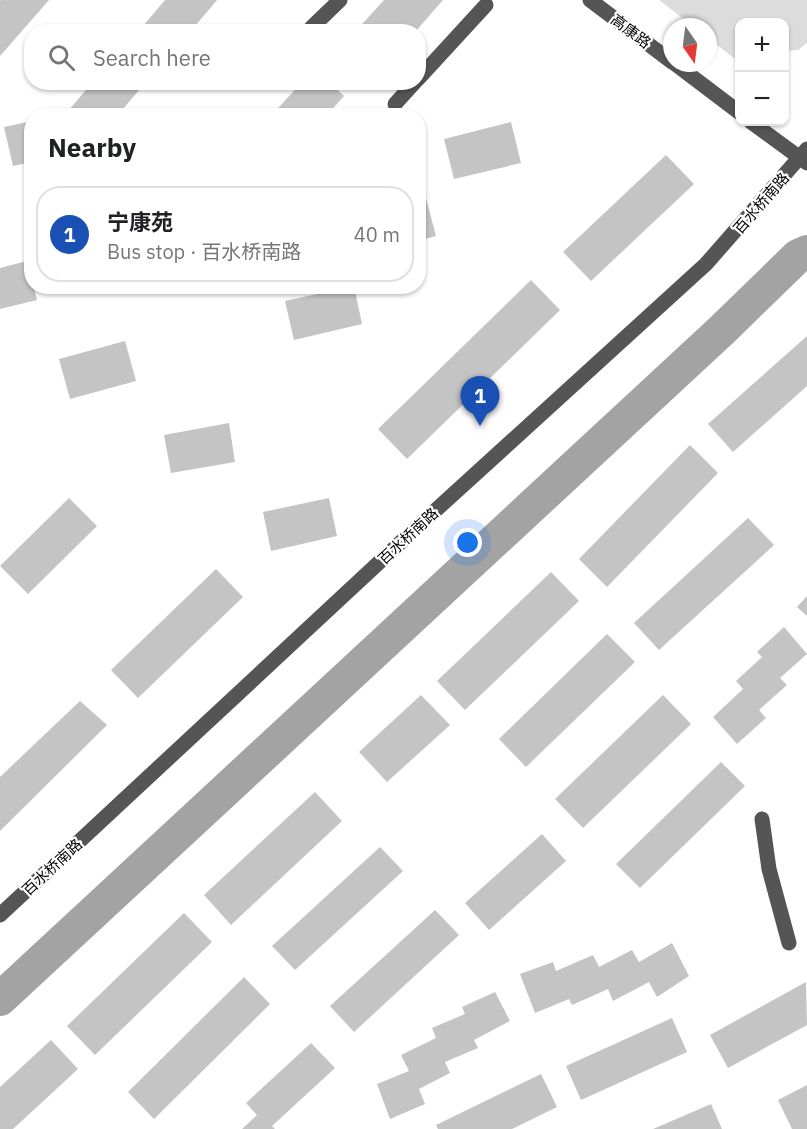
<!DOCTYPE html>
<meta charset="utf-8">
<style>
body{margin:0;font-family:"IBM Plex Sans","Noto Sans SC",sans-serif;background:#f6f6f6;color:#202124}
.controls{position:absolute;right:18px;top:18px;display:grid;overflow:hidden;border-radius:12px;box-shadow:0 2px 4px #0004}
.controls button{width:54px;height:54px;display:grid;place-items:center;padding:0;border:0;border-bottom:2px solid #e0e0e0;background:#fff;color:#202124;font:30px sans-serif}
.compass{position:absolute;left:663px;top:18px;width:54px;height:54px;border-radius:50%;background:#fff;box-shadow:0 2px 4px #0004;rotate:166deg}
.you{position:absolute;left:468px;top:543px;width:21px;height:21px;margin:-15px;border:4px solid #fff;border-radius:50%;background:#1a73e8;box-shadow:0 0 0 9px #1a73e833}
.badge{display:grid;place-items:center;width:39px;height:39px;border-radius:50%;background:#0b8043;color:#fff;font-size:20px;font-weight:700}
.pin{position:absolute;translate:-50% -50px;filter:drop-shadow(0 2px 3px #0008)}
.pin::after{content:'';position:absolute;top:32px;width:21px;height:18px;background:inherit;clip-path:polygon(0 0,100% 0,50% 100%)}
.list{margin:0;padding:0;list-style:none}
h2{display:flex;justify-content:space-between;align-items:center;height:78px;margin:0;padding:0 24px;font-size:26px}
h2 small{font-size:20px;font-weight:400;color:#757577}
.list li{display:grid;grid-template-columns:39px 1fr auto;gap:18px;align-items:center;box-sizing:border-box;height:96px;margin:0 12px 12px;padding:0 12px;border:2px solid #e0e0e0;border-radius:24px}
.list b{display:block;font-size:22px;white-space:nowrap}
.list p{margin:0;font-size:20px;white-space:nowrap;color:#757577}
.list em{font-size:20px;font-style:normal;color:#757577}
.icon{flex:none;width:33px;height:33px;fill:none;stroke:currentColor;stroke-width:2;stroke-linecap:round;stroke-linejoin:round}
.map{position:relative;flex:none;width:807px;height:1129px;overflow:hidden}
.search{position:absolute;background:#fff;box-shadow:0 2px 4px #0004;left:24px;top:24px;width:402px;height:66px;display:flex;align-items:center;gap:15px;box-sizing:border-box;padding:0 21px;border-radius:24px;color:#757577;font-size:22px}
.panel{position:absolute;background:#fff;box-shadow:0 2px 4px #0004;left:24px;top:108px;width:402px;height:186px;border-radius:24px}
.map>svg:first-child{display:block}
</style>
<div class="map">
<svg width="807" height="1129" viewBox="0 0 807 1129">
<rect width="100%" height="100%" fill="#fff"/>
<path fill="#dcdcdc" d="M659,0H807V43L798,50L785,51L784,22H740L739,62L708,38V27H694Z"/>
<g fill="none" stroke-linecap="round" stroke-linejoin="round">
<path stroke="#a3a3a3" stroke-width="34" d="M0,999L722,330L798,256L807,252"/>
</g>
<g fill="#c4c4c4">
<path d="M1,0H49L0,56V1Z"/>
<path d="M165,0H217L190,32H138Z"/>
<path d="M384,0H443L415,32H355Z"/>
<path d="M93,82H146L117,116H57L67,112Z"/>
<path d="M302,82H329L344,96L326,116H271Z"/>
<path d="M32,121V162L13,166L4,127Z"/>
<path d="M511,122L521,163L454,179L444,139Z"/>
<path d="M666,155L694,184L591,281L563,252Z"/>
<path d="M426,198L436,236L418,241V200Z"/>
<path d="M27,261L37,300L0,309V268Z"/>
<path d="M531,280L560,310L407,459L378,429Z"/>
<path d="M354,286L362,324L294,340L285,301Z"/>
<path d="M807,336V386L733,452L708,424Z"/>
<path d="M125,341L136,381L70,399L59,359Z"/>
<path d="M229,423L235,462L171,473L164,435Z"/>
<path d="M690,445L718,473L607,587L579,559Z"/>
<path d="M69,498L97,526L28,594L0,566Z"/>
<path d="M329,498L337,536L271,551L263,512Z"/>
<path d="M748,518L774,545L659,650L634,623Z"/>
<path d="M216,569L243,597L138,698L111,670Z"/>
<path d="M551,572L579,601L465,710L437,681Z"/>
<path d="M807,596V616L797,607Z"/>
<path d="M784,627L807,654L780,678L787,685L759,710L766,718L737,744L713,717L743,689L736,681L762,657L757,652Z"/>
<path d="M607,634L635,662L526,767L499,739Z"/>
<path d="M421,695L450,725L387,782L359,752Z"/>
<path d="M663,695L691,724L583,828L555,799Z"/>
<path d="M80,701L107,725L0,831V777Z"/>
<path d="M721,762L745,786L640,888L616,864Z"/>
<path d="M315,792L342,821L231,925L204,895Z"/>
<path d="M542,834L566,861L489,930L465,903Z"/>
<path d="M380,847L403,871L295,970L272,946Z"/>
<path d="M435,910L459,935L354,1032L330,1006Z"/>
<path d="M184,913L212,942L95,1055L67,1026Z"/>
<path d="M672,943L689,976L657,997L649,982L613,1001L608,989L572,1005L569,999L535,1013L520,974L553,962L556,971L593,955L599,967L632,950L639,962Z"/>
<path d="M244,977L270,1004L154,1119L128,1092Z"/>
<path d="M806,982L807,1025L728,1068L710,1035Z"/>
<path d="M495,992L510,1021L474,1040L478,1048L445,1062L450,1073L419,1089L425,1104L390,1119L377,1084L409,1071L401,1055L436,1038L432,1028L465,1014L462,1007Z"/>
<path d="M672,1018L687,1052L581,1100L566,1066Z"/>
<path d="M51,1040L78,1069L13,1129H0V1087Z"/>
<path d="M311,1043L335,1068L272,1126L275,1129H242L257,1115L246,1103Z"/>
<path d="M541,1074L557,1107L512,1129H438L436,1125Z"/>
<path d="M807,1085V1129H792L778,1100Z"/>
<path d="M711,1104L722,1129H653Z"/>
</g>
<g fill="none" stroke-linecap="round" stroke-linejoin="round">
<g stroke="#555" stroke-width="15">
<path d="M590,0L672,62"/>
<path d="M311,28L340,0"/>
<path d="M674,63L740,113"/>
<path d="M418,79L486,5"/>
<path d="M395,104L415,82"/>
<path d="M751,122L807,163"/>
<path d="M762,819L769,869L789,943"/>
<path d="M0,915L415,529L706,264L807,149"/>
</g>
</g>
<g text-anchor="middle" dominant-baseline="central" stroke-width="4.5" stroke-linejoin="round" paint-order="stroke">
<g font-size="15" fill="#000" stroke="#fff">
<text transform="translate(631 31) rotate(37)">高康路</text>
<text transform="translate(761 203) rotate(-49)">百水桥南路</text>
<text transform="translate(408 536) rotate(-43)">百水桥南路</text>
<text transform="translate(52 867) rotate(-43)">百水桥南路</text>
</g>
</g>
</svg>
<div class="controls">
<button>+</button>
<button>−</button>
</div>
<svg class="compass" viewBox="-18 -18 36 36"><path d="M0-13l5 13h-10z" fill="#e53935"/><path d="M0 13l5-13h-10z" fill="#757577"/></svg>
<div class="you"></div>
<div class="pin badge" style="left:480px;top:426px;background:#1a4fb4">1</div>
<div class="search"><svg class="icon" aria-label="search" viewBox="0 0 24 24"><circle cx="10" cy="10" r="6"/><path d="M15 15l6 6"/></svg>Search here</div>
<section class="panel">
<h2>Nearby<small></small></h2>
<ul class="list">
<li><span class="badge" style="background:#1a4fb4">1</span><div><b>宁康苑</b><p>Bus stop · 百水桥南路</p></div><em>40 m</em></li>
</ul>
</section>
</div>
